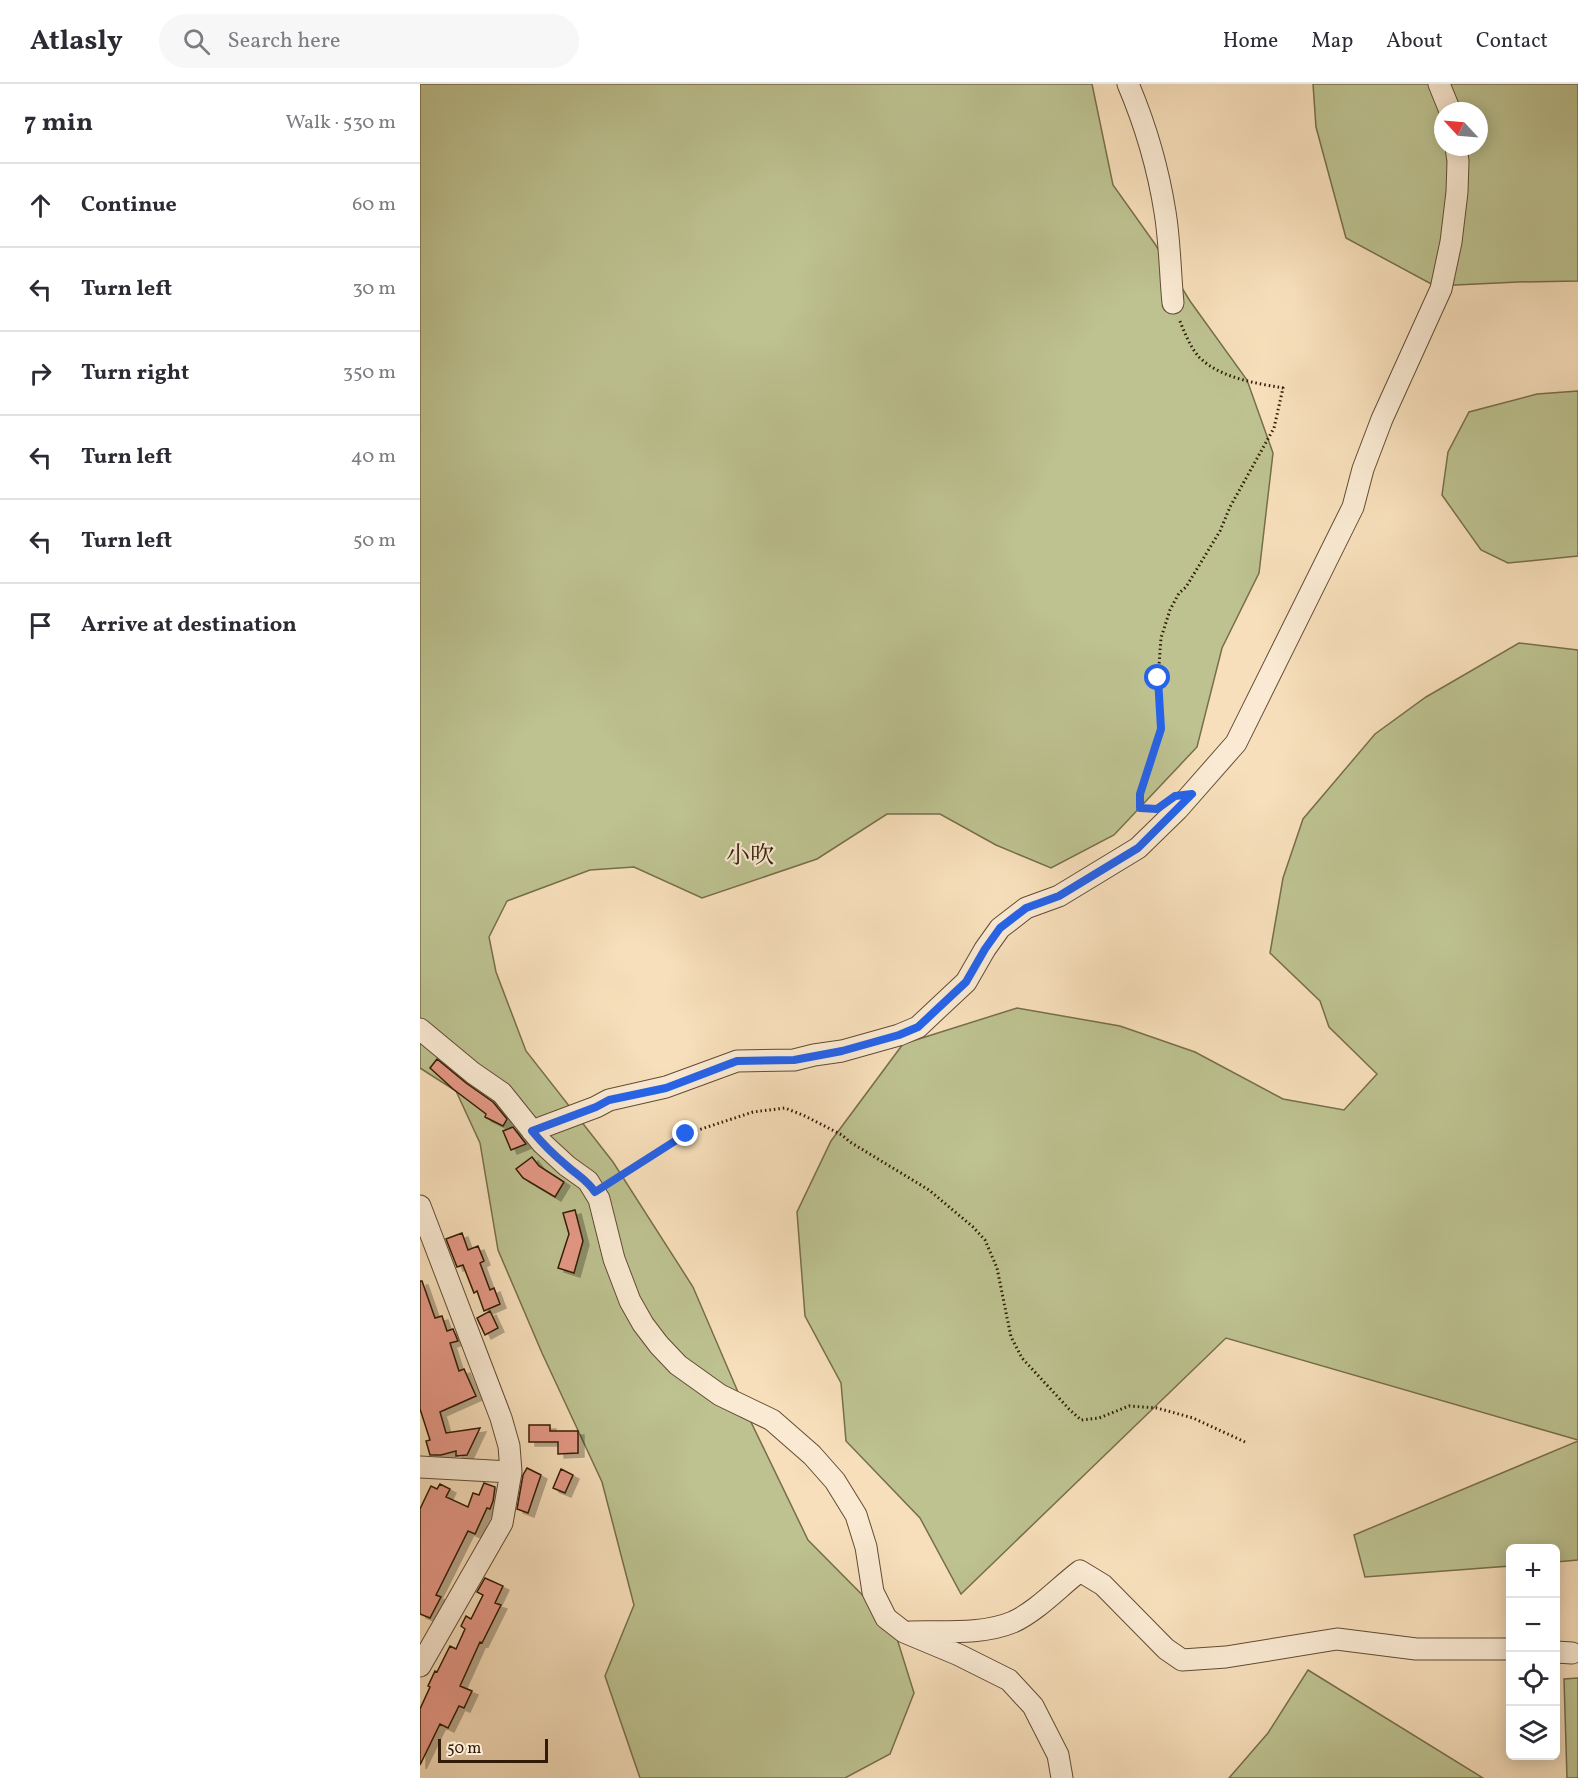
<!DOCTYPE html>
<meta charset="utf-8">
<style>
:root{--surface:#fff;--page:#f7f7f7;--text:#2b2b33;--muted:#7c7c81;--line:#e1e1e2}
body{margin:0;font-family:Vollkorn,"Noto Serif JP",serif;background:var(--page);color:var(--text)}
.controls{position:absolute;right:18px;bottom:18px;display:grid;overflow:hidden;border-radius:9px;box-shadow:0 3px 15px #0003}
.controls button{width:54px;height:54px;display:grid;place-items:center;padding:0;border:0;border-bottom:2px solid var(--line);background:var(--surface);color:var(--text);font:30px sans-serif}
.compass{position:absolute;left:1014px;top:18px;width:54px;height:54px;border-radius:50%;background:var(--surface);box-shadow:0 3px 15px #0003;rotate:296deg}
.scale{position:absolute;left:18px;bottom:15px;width:110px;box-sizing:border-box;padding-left:6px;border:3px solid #311b06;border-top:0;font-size:16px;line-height:21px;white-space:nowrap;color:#311b06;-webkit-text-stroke:4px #faead3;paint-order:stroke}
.stop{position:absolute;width:18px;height:18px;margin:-14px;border:4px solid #2563eb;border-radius:50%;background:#fff}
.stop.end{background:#2563eb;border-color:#fff;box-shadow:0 2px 6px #0008}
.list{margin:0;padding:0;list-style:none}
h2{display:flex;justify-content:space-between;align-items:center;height:78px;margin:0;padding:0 24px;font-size:26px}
h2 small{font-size:20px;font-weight:400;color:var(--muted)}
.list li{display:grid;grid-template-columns:39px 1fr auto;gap:18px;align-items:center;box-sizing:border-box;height:84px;padding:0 24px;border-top:2px solid var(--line)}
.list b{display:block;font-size:22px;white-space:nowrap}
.list em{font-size:20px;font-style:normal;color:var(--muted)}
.icon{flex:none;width:33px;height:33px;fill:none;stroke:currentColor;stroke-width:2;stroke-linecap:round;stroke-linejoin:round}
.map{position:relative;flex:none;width:1158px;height:1694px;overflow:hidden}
header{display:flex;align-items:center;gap:36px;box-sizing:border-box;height:84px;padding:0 30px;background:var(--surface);border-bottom:2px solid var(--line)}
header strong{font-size:28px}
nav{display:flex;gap:33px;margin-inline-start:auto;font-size:21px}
.search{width:420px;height:54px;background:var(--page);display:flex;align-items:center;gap:15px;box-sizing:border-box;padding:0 21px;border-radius:33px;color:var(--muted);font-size:22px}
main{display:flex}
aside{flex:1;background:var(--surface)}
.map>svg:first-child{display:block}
.green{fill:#bdc290;stroke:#776e4b;stroke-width:1.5;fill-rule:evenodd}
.building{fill:#e69987;stroke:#311b06;stroke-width:1.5;filter:url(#shadow)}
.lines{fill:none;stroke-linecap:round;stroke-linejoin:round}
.minor-casing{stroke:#624c33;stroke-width:23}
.path{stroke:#311b06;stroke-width:3;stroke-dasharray:1.5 3;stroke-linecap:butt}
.minor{stroke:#faead3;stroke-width:21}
.route{stroke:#2563eb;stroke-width:8}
.labels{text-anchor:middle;stroke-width:4.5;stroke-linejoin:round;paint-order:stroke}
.neighbourhood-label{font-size:24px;fill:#311b06;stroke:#faead3}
</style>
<header>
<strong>Atlasly</strong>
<div class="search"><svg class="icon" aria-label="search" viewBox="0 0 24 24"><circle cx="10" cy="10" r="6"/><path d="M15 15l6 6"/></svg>Search here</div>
<nav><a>Home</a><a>Map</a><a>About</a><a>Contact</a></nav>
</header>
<main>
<aside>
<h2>7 min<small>Walk · 530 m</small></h2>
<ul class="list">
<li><svg class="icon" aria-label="ahead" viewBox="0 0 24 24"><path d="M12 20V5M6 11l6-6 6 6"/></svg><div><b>Continue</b></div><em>60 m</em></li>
<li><svg class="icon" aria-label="left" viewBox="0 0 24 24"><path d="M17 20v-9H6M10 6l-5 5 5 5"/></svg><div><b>Turn left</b></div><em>30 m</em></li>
<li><svg class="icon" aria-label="right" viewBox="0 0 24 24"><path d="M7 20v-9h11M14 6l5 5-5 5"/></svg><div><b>Turn right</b></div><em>350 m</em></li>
<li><svg class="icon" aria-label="left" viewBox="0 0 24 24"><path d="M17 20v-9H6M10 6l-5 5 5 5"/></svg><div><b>Turn left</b></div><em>40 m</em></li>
<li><svg class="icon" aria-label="left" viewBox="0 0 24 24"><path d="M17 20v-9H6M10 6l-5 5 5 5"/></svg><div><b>Turn left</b></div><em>50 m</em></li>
<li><svg class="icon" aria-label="arrive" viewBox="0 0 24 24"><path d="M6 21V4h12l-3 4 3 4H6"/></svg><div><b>Arrive at destination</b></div></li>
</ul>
</aside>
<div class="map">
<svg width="1158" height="1694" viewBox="0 0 1158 1694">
<defs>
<filter id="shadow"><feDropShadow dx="6" dy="4" stdDeviation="0" flood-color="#0004"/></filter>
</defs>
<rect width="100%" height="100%" fill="#f7dfbb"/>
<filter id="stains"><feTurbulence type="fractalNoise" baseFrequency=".00333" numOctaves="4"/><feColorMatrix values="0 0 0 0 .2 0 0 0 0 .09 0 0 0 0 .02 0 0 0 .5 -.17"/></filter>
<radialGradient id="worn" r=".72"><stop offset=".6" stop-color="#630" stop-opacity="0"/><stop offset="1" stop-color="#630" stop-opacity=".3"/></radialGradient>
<path class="green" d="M0,0H672L693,101L735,160L770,217L827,296L853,369L839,489L802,564L777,663L694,751L631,784L576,761L520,730H467L397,775L282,814L214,783L170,786L87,817L69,853L76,888L106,967L193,1078L273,1203L330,1336L388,1456L473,1542L494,1609L470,1670L425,1694H220L185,1592L214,1521L182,1398L122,1269L78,1166L60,1059L36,1007L0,984Z
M893,0H1158V197L1098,198L1015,202L926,154L896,43ZM1023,27H1059V63H1023Z
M1158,307V472L1088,479L1061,466L1022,411L1028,368L1049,328L1117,310Z
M1099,559L1158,566V1356L806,1254L541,1510L500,1434L426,1357L421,1299L385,1232L377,1128L411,1057L483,960L597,924L700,942L775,968L863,1015L924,1026L957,990L909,943L900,917L850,869L863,794L883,735L955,650L1006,613Z
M1158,1357V1476L1136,1478V1464H1090V1482L945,1493L934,1451Z
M888,1586L1063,1694H809L848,1649Z
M1158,1594V1694H1147L1144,1595Z"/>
<path class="building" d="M17,975L46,999L73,1018L87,1035L83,1042L65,1033L66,1030L33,1005L10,984Z
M93,1043L106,1060L91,1066L83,1047Z
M112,1073L119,1082L144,1098L135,1113L103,1094L96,1085Z
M155,1126L163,1157L154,1189L138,1184L149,1150L143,1129Z
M42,1149L48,1166L58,1162L64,1177L60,1179L70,1206L74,1204L80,1220L64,1227L57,1207L54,1209L43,1181L37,1183L26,1155Z
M0,1197H2L15,1234L22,1232L27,1247L33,1245L38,1257L30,1259L39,1287L44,1285L56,1312L20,1328L26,1349L60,1344L47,1371L36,1372V1367L21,1371H10L6,1357L10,1356L0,1325Z
M70,1227L78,1244L65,1251L57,1234Z
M109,1341H130V1347H158V1369L138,1370V1358H109Z
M107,1384L121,1391L108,1429L97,1425L103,1391Z
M141,1385L153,1391L145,1409L133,1404Z
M64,1399L75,1403L73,1417L70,1425L67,1424L55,1450L48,1447L16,1511L21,1513L10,1534L0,1530V1425L11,1402L17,1405L20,1400L30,1405L26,1413L48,1423L53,1409L59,1411Z
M65,1494L83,1502L75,1519L81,1521L62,1559L60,1558L40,1602L52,1607L44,1624L39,1622L28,1644L20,1640L0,1681V1625L10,1603L8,1602L15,1587L17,1588L30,1562L36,1565L45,1545L41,1542L46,1532L51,1535L63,1511L57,1508Z"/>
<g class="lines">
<g class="minor-casing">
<path id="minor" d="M708,0C725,40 738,84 745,128C750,158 750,189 753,219
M1019,0L1030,27
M0,945L53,989L82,1009L122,1059L147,1082L168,1097L179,1115L194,1175L210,1217L223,1240L239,1261L258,1281L300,1311L352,1336L392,1371L415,1397L436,1431L446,1463L453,1508L466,1534L484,1548L539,1571L589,1596L613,1622L638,1671L642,1694
M112,1047L176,1023L189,1016L246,1003L317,977L374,976L394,971L422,967L479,951L498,943L546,898L565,865L580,844L606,824L639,812L718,764L758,725L816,659L933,423L943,385L962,335L1021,205L1031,158L1037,108L1038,77L1036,63
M0,1122L81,1334L89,1362L91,1388L82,1439L0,1582
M0,1383L91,1388
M490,1548C523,1547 562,1551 593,1538C617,1527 639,1503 660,1487L683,1501L746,1565L762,1576L806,1573L917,1555L996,1565H1090
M1136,1568L1152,1569"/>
</g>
<path class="path" d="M734,725L720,724V710L741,645L738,594L741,554L750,526L759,509L766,503L800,447L810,423L854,344L863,304C835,299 800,294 779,273C770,263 764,247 759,235
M187,1099L266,1050L333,1028L365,1024L385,1032L422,1051L430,1058L509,1106L553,1143L565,1156L577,1184L591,1253L602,1274L649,1325L661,1336L679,1334L709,1322L737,1324L773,1334L825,1358"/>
<use href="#minor" class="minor"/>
</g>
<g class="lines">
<path class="route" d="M266,1050L175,1108C167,1096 157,1091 146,1081C134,1071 122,1059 112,1047L176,1023L189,1016L246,1004L317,977L374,976L422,967L479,951L498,943L546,898L565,865L580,844L606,824L639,812L718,764L772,710L755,712L737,725L720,724V710L741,645L738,594"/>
</g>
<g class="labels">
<g class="neighbourhood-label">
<text x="330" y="779">小吹</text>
</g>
</g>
<rect width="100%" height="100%" filter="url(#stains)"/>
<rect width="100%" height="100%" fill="url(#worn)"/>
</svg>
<div class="controls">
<button>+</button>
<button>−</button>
<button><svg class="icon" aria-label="locate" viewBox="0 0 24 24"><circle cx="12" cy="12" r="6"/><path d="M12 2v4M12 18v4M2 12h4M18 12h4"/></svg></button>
<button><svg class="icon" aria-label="layers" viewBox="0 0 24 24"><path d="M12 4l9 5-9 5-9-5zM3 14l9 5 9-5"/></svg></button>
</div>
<svg class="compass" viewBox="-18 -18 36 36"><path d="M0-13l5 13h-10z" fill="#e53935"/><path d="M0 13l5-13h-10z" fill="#7c7c81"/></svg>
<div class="scale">50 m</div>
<div class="stop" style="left:738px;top:594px"></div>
<div class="stop end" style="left:266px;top:1050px"></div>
</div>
</main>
